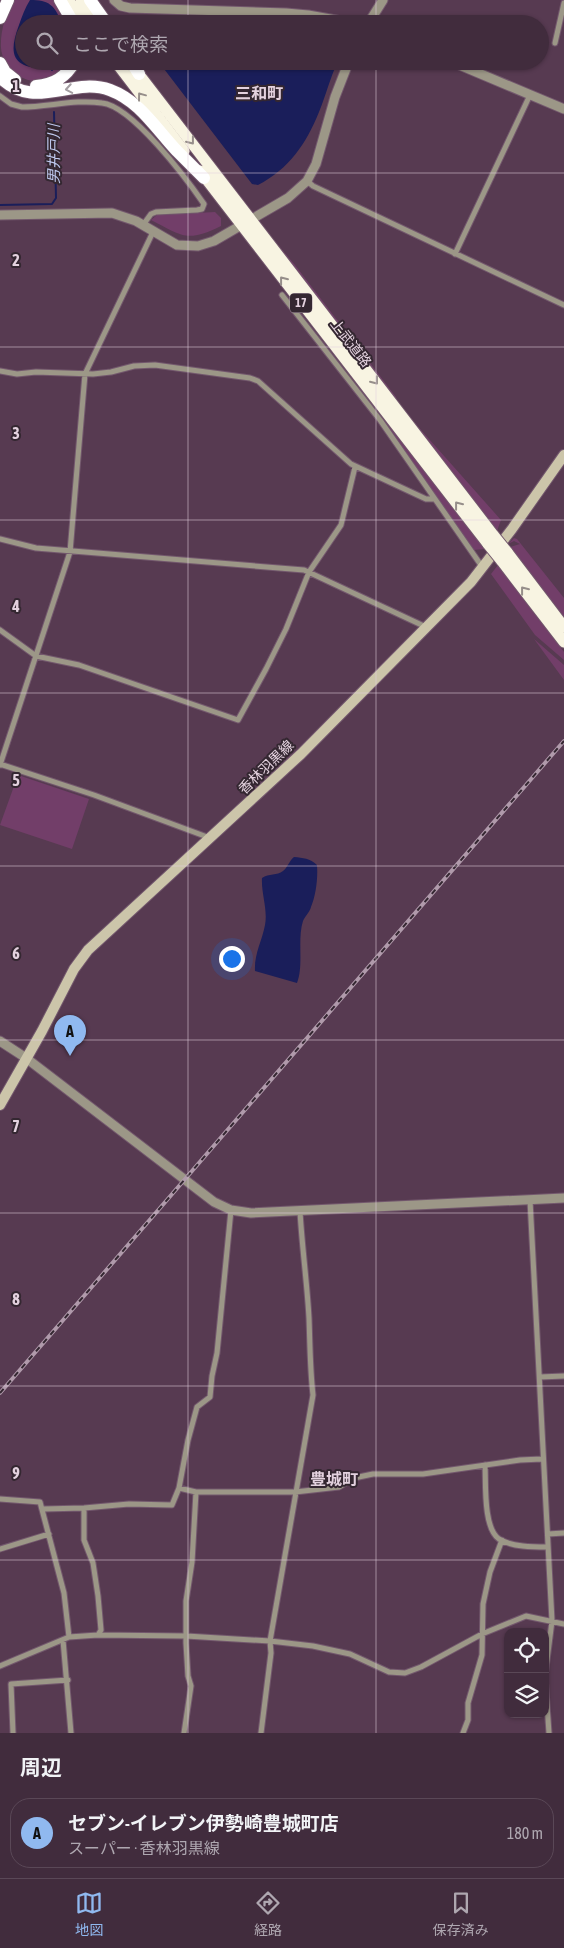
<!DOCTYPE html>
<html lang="ja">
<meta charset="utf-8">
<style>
:root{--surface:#412c3d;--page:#4c3848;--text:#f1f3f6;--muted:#aea7b0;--line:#5a4857;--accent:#90b9f0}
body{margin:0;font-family:"Asap Condensed","Noto Sans JP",sans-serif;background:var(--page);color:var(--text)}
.controls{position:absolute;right:15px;bottom:15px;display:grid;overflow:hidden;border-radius:10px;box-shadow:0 1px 4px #0004}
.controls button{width:45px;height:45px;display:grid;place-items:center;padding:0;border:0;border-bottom:1px solid var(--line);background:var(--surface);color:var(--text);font:25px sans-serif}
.you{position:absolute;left:231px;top:958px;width:18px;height:18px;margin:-12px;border:4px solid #fff;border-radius:50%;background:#1a73e8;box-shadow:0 0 0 8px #1a73e833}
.badge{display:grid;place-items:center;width:32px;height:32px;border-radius:50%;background:var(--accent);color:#111;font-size:16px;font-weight:700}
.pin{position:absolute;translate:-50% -41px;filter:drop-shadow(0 1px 2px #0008)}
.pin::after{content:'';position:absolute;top:26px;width:18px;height:15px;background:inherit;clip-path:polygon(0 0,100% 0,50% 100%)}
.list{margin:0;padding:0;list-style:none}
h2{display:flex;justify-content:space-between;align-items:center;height:65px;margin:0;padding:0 20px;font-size:21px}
h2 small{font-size:16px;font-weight:400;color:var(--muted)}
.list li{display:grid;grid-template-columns:32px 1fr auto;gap:15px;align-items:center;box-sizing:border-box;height:70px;margin:0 10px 10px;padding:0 10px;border:1px solid var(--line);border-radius:20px}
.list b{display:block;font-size:19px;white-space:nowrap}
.list p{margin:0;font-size:16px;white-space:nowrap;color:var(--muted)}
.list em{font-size:16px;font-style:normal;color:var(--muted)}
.icon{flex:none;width:28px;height:28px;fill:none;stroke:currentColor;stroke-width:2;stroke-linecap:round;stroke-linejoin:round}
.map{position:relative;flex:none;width:564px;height:1733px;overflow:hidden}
.search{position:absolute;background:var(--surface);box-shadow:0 1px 4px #0004;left:15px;right:15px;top:15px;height:55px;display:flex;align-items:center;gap:12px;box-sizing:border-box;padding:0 18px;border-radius:28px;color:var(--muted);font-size:19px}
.sheet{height:145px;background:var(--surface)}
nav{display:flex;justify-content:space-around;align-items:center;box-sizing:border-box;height:70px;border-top:1px solid var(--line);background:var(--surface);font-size:14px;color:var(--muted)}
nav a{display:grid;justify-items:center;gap:2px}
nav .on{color:var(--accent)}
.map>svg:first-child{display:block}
.green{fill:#723e69}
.water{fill:#1a1e5a}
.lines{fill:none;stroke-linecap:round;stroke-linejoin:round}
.stream{stroke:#1a1e5a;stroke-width:2}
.minor-casing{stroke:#73586d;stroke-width:7}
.tertiary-casing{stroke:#73586d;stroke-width:11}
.secondary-casing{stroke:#73586d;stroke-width:12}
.trunk-casing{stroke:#73586d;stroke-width:13}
.motorway-casing{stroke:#73586d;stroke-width:14}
.minor{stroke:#9c9787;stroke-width:5}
.tertiary{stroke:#9c9787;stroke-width:9}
.secondary{stroke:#ccc5aa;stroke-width:10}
.trunk{stroke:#f8f4e2;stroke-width:11}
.motorway{stroke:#fff;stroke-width:12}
.rail-casing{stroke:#b09aab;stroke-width:4}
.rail{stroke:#342731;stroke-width:2;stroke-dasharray:5.5;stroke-linecap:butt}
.trunk-bridge-casing{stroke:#73586d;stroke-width:13;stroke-linecap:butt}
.trunk-bridge{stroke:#f8f4e2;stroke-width:11}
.oneway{stroke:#a49ea2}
.oneway2{stroke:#968e8a}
.grid{fill:none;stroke:#e4d2df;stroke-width:1;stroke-opacity:0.55}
.labels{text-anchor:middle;stroke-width:4;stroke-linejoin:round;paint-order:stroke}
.shield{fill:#342731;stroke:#af9fab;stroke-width:1}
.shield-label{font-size:12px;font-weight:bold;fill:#e4d2df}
.street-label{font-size:14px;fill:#e4d2df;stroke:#342731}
.water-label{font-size:15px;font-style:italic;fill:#bfc9ef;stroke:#342731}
.quarter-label{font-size:16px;font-weight:bold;fill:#e4d2df;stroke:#342731}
.grid-label{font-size:16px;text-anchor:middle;font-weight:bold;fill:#e4d2df;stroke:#342731;stroke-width:4;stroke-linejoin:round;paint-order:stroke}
</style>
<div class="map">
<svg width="564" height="1733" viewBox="0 0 564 1733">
<rect width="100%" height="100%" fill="#573a51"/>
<path class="green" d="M12,0H53L68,24H24V61H69C64,68 57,75 49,79C27,87 3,71 1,48C0,31 6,15 12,0Z
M215,212L221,218V226C186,243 183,236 151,220L157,215Z
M266,231L295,265L396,397L397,402Z
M359,386L485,549L473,550L358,387Z
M405,412L501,520L497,531Z
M514,538L517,539L564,598V617L510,547L520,544L514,541L508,544Z
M498,565L564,652V660L535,635L491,574Z
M534,639L564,665V680Z
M18,775L89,799L72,849L0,825Z"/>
<path class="water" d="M30,0C49,0 55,5 62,24H24V61H49L48,69C14,68 7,57 19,25C22,16 25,8 30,0Z
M128,17L223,19L302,24H128L126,21Z
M158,61H338C330,78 326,95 319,112C306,144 289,169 258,185L252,184Z
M294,857C303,858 310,858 317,865C318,878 316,895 311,907C310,912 305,916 303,921C297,940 304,965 297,983L255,971C254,954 262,941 265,925C268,910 261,893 262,878C269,873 277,876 283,871C288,867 289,861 294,857Z"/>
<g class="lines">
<path class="stream" d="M52,70V61
M0,205L52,204L56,198L54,112"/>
<g class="minor-casing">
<path id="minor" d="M555,43L564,3
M0,96L11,104L22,107C48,107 76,99 102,103C132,106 186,178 204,204L202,209L197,210L156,212L151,214L143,225
M307,181L313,186L564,305
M455,254L530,95
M282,295L380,420L483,568
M0,371L17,374L36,372L93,374L111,372L134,366L155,365L250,378L258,381L351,464L426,499H433
M0,539L36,548L304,570L426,627
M0,630L36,656L79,665L238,720L266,669L286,629L309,572L341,525L355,467
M0,764L94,795L210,838
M0,765L70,552L85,374L153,232
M530,1200L552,1621L545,1676L549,1733
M540,1377L564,1376
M485,1465C486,1483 483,1528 499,1539C512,1547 533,1547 548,1547
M179,1488L196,1492H295L339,1487L354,1478L373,1474H423L520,1460L542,1459
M0,1499L40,1502L64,1593L69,1637
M84,1508V1540L93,1563L98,1596L101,1630L98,1635
M43,1509L84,1508L129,1504L172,1505L179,1488L188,1440L197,1407L210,1397L212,1376L217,1353L231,1210
M548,1534L564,1533
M0,1549L49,1534
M63,1640L71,1733
M0,1666L69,1637L98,1635L186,1636L270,1641L313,1646L350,1654L389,1672L405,1673L421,1667L482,1634L526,1616L564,1624
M13,1733L11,1684L68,1680
M184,1733L191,1686L188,1676L186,1643V1601L192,1562L196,1492
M261,1733L271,1653L270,1641L313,1395C310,1369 310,1344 309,1318C307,1282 302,1247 300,1211
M463,1733L468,1720V1703L482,1655L483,1604L490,1572L502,1540"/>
</g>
<g class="tertiary-casing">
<path id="tertiary" d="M114,0L121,6L130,8L286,13L308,15L358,24
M368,24L383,0
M450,61L564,109
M0,215L112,213L136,221L177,245L198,246L214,241L288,198L307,181L316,164L335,97L349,61
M0,1041L26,1058L214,1202L231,1210L251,1213L564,1198"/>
</g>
<g class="secondary-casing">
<path id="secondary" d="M0,1105L42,1031L74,969L88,950L301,754L471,582L512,529L564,455"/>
</g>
<g class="trunk-casing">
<path id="trunk" d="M68,0L86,24
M81,0L99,24
M115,61L184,151
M134,68L494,536
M200,171L488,544
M507,552L564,627
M501,560L564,642"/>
</g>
<g class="motorway-casing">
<path id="motorway" d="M60,0L74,24
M90,0L107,24
M0,18L8,0
M131,61L139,74
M0,63L5,72L15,80
M0,77C34,112 72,76 110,90C140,101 156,129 177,151C186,160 195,169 204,178
M36,86C54,85 66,77 75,61"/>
</g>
<use href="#minor" class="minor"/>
<use href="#tertiary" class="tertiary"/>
<use href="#secondary" class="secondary"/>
<use href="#trunk" class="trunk"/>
<use href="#motorway" class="motorway"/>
<g class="rail-casing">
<path id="rail" d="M0,1393L564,741"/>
</g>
<use href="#rail" class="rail"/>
<g class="trunk-bridge-casing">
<path id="trunk-bridge" d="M494,536L507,552
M488,544L501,560"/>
</g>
<use href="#trunk-bridge" class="trunk-bridge"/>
</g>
<defs><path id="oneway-chevron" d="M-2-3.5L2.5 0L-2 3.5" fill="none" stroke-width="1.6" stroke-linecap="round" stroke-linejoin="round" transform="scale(1.25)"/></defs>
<use class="oneway" href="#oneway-chevron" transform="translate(69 89) rotate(170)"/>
<g class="oneway2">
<use href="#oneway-chevron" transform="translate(141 96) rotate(-127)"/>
<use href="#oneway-chevron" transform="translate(191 141) rotate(52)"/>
<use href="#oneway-chevron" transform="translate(283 280) rotate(-128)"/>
<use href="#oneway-chevron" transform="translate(375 381) rotate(52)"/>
<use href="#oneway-chevron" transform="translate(458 505) rotate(-128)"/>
<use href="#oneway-chevron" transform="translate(524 590) rotate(-128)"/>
</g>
<path class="grid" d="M188,0V24M376,0V24M188,61V1733M376,61V1733M0,173H564M0,347H564M0,520H564M0,693H564M0,866H564M0,1040H564M0,1213H564M0,1386H564M0,1560H564"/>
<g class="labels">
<rect class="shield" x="290" y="293.5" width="22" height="19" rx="4"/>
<g class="shield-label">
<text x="301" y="307">17</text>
</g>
<g class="street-label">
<text transform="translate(351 343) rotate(52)" y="5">上武道路</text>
<text transform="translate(266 767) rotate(-44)" y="5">香林羽黒線</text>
</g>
<g class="water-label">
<text transform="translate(54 154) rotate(-90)" y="5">男井戸川</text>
</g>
<g class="quarter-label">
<text x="259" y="99">三和町</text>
<text x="334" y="1485">豊城町</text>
</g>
</g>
<g class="grid-label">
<text x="16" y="92">1</text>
<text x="16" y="266">2</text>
<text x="16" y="439">3</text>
<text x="16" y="612">4</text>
<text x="16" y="786">5</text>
<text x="16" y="959">6</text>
<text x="16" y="1132">7</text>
<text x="16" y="1305">8</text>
<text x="16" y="1479">9</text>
</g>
</svg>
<div class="controls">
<button><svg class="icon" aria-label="locate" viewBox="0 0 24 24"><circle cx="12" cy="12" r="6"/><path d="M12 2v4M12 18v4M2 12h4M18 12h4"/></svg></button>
<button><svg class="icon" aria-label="layers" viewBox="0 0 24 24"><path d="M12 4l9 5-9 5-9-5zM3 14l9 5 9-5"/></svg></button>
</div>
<div class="you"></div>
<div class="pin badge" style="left:70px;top:1056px">A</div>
<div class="search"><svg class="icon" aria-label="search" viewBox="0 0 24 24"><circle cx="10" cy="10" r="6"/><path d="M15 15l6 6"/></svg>ここで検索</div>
</div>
<section class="sheet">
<h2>周辺<small></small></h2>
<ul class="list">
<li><span class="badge">A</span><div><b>セブン-イレブン伊勢崎豊城町店</b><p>スーパー · 香林羽黒線</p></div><em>180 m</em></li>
</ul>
</section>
<nav>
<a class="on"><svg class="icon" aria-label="map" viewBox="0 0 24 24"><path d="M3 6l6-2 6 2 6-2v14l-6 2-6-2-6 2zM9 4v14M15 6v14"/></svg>地図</a>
<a><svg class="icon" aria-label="directions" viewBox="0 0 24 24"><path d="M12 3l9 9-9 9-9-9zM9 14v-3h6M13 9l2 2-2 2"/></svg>経路</a>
<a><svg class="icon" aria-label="saved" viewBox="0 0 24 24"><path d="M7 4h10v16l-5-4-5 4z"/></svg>保存済み</a>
</nav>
